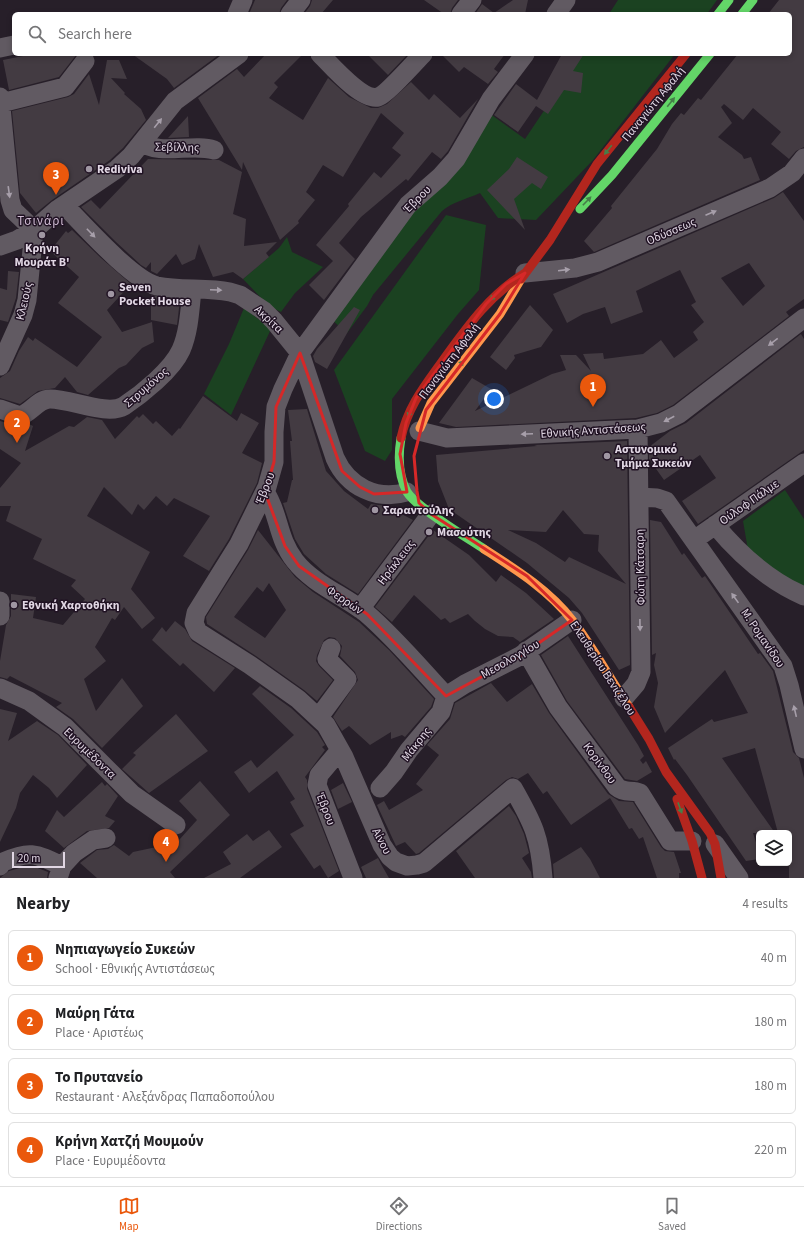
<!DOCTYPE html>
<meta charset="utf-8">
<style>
:root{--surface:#fff;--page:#f6f6f6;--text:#202124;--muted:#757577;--line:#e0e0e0;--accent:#ea580c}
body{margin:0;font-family:"Source Sans 3",sans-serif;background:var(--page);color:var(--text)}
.controls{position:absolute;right:12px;bottom:12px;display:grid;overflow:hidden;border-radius:6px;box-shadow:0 2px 6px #0003}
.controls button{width:36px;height:36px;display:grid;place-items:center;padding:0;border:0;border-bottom:1px solid var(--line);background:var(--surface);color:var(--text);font:20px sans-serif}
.scale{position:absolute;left:12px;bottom:10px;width:53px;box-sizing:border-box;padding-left:4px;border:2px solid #e1d7e4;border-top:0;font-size:11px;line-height:14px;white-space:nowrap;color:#e1d7e4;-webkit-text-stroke:3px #201223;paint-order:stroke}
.you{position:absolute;left:494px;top:399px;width:14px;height:14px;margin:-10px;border:3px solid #fff;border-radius:50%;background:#1a73e8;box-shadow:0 0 0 6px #1a73e833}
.badge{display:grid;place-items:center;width:26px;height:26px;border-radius:50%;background:var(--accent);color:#fff;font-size:13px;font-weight:700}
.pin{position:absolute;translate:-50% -33px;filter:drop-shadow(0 1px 2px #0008)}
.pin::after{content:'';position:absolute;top:21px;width:14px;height:12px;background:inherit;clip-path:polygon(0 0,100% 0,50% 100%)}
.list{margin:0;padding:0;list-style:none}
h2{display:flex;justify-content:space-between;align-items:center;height:52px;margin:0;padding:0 16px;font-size:17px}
h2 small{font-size:13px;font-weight:400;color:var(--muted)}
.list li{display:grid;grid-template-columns:26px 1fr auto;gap:12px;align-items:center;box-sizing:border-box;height:56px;margin:0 8px 8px;padding:0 8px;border:1px solid var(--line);border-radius:6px}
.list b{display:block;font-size:15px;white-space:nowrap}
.list p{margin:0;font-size:13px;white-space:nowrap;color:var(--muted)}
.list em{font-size:13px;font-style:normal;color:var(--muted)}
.icon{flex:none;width:22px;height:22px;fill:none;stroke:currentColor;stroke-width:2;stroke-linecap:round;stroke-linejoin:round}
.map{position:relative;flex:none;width:804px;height:878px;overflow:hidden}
.search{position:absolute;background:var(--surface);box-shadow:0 2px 6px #0003;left:12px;right:12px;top:12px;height:44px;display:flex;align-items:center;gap:10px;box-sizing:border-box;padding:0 14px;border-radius:6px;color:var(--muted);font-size:15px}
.sheet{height:308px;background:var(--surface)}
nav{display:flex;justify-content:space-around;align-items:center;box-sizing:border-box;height:56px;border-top:1px solid var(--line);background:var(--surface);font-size:11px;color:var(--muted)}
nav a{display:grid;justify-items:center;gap:2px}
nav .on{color:var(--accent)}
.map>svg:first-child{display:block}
.green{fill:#1b4221}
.building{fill:#433b42;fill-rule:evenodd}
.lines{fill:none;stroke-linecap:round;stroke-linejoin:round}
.street{stroke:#615a62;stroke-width:19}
.fast{stroke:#63d668;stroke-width:9}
.slow{stroke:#ff974d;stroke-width:9}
.jam{stroke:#b3261e;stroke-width:9}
.oneway{fill:#457e49}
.oneway2{fill:#a79faa}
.marked{fill:none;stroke:#d62828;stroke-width:3;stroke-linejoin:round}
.poi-dot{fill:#a097a3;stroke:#201223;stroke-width:1.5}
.labels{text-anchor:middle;stroke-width:3;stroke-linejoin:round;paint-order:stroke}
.street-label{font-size:12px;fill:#e1d7e4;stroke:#201223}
.poi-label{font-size:12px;font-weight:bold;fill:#e1d7e4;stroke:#201223;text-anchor:start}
.neighbourhood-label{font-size:13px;letter-spacing:1px;fill:#cebbd2;stroke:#201223}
</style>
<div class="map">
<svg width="804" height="878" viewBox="0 0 804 878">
<rect width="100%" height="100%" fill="#271f29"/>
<path class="green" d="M618,0H717L707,14H609Z
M582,54H675L593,160L536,220L498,218L480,193C467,199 452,202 442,211L373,295L367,306L347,333L332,320L489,113L525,139Z
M446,215L486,225L479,290L458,314L392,399V450L385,461L365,451L334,370Z
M287,237L292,252L323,267L295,293L281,312L269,306L243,279L279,248Z
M244,308L271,329L231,415L204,394L229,344Z
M785,490L804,519V586L780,575L748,550L743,521Z"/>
<path class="building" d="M255,0H287L281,8L279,14H249Z
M312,0H333L321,14H304L310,6Z
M424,0H458L452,8L450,14H444Z
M513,0H528L525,14H475L482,4L494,13Z
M779,0H804V147L796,151L789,159L771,144L781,132L753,108L743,120L724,104L721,107L732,123L718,137L742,155L744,159L751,157L760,180L594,252L584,241L612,208L611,206L657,149L672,124L681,113L684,115L698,98L701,100L738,54H790V14H768Z
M33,54H77L59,77L9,90L3,60Z
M132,54H220L174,88L167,79Z
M266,54H303L274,83L278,87L269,98L303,120L328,78L349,97L371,108H378L387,104L411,82L429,100L434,94L460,118L478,99L448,151L441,159L432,152L408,181L406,179L361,217L339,243L355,259L324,300L309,285L333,261L316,245L349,206L348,204L374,172L381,178L401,155L392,148L404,133L381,113L343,177L323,165L306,192L315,200L298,221L299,223L280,240L243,162L242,170L198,98L237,69L244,77Z
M367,54H408L388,75Z
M441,54H505L494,69L498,72L488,84L464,67L459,72Z
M562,54H584L573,71L583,73L581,93L564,90L548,114L536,106L518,132L494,115L516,84L537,100Z
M107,60H119L127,79L111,78L125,93L124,94L141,109L146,120L123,148L110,160L52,200L36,213L20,193L12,111L68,97L74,94L89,74L99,105Z
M188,116L189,137L168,138Z
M517,157L548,177L541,189L532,183L514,199L525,230L487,190L509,169Z
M148,159L219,160L242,172L233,214L246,219L244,246L277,242L266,253L269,257L243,279L233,272L213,277L199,244L195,259L182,265L176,254L157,274L151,271V262L146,268L141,265L116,242L81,207L91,200L100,209Z
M783,192L804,221V299L786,312L789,316L673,405L657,413L636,418L456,427L439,423L472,378L491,389L475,411L552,374L566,370L560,355H576L591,371L583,354L603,353L604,359L643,354L661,340L674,358L698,340L693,332L704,322L691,305L696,302L680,270L636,291L643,312L611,324L605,307L583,314L567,323L553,294L774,198ZM749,263L765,286L743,306L721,278Z
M72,230L101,258L131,284L107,310L122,332L152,322L154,342L142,348L126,365L119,368L88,395L77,392L65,377L55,388L38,391L20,404L0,398V378L10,371L19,351L28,337L33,341L35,338L77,367L102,337L58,303L79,277L50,251L66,231L68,233Z
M8,271L19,272L16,298L8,322L0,320V288L7,290Z
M151,295L180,300L177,325L151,320Z
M530,305L553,330L541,347L514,355L515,358L506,370L490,357Z
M354,307L360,310L327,369L315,362L313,356L317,349Z
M801,334L804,339V450L698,524L682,501L716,478L700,455L664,480L649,459V447L670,431L686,423Z
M203,396L237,421L241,413L259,423L242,453L262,463L257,483L229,539L209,571L183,556L210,516L174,498L167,506L156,496L144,510L138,504L132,515L104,487L87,516L150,552L131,589L155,618L142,629L124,607L115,620L112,618L95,647L106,661L84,679L96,711L122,678L143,706L102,748L73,719L56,707L62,703L10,676L7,679L0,677V661L6,625L11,616V594L36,597L33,618L63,625L85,599L71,586L76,580L33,559L42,539L6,521L11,506H0V488L21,463L0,449V421L17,426L29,424L33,426L25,451L69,426L74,427L87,417L102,420L115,439L137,416L139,418L143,414L153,424L156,421L172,436L179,428L180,429Z
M307,409L326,471L344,491L368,509L371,504L386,506L413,520L358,594L326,574L304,554L295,539L283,503L287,502L292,480H293L290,441H292L288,410Z
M627,441L630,665L619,670L582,613L569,598L527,563L449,509L438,481L436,455L537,446L534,445ZM563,510L584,534L599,535L598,551L626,584L569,557L565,562L536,543L508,530L546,532Z
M650,520L661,522L682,555L684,553L702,578L705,576L758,654L760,653L773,671L793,752L799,758L804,778V878H789V833H778L755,748L722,758L775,833H753L759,852V859L746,861L687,775L675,759L674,760L668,748L712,719L714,722L748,713L725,670L665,733L654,707L658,683L654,665L656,653L652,655Z
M258,530L295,577L313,592L359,622L389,650L434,699L431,707L405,737L402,735L391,739V732L370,745L349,726L342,731L333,717L358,680L355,672L340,656L342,646L335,638L329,637L324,640L317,655L316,661L319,666L333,680L317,701L304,690L256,656L207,624L206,617L248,550ZM269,583L286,610L265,638L234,617L257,587L263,592Z
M433,530L469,555L496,582L501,575L526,593L554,619L520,642L513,637L498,636L485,629L475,621L468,614L450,623L445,618L441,620L414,595L392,622L375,607Z
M175,621L185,629L192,641L235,668L214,692L183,663L180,666L152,640L162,627L166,632Z
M568,636L638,745L644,756L640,760L643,764L646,761L652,772L637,781L625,779L567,701L541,655Z
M491,683L507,702L532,684L549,713L608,794L619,801L633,802L661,847L665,851L674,852L681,873H679V878H657L643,837L639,839L632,828L629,829L610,798L571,825L547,791L543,794L528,773L518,779L512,777L506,780L419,853L416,854L405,842L396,846L377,805L384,801L389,810L423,790L416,784L439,755L427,745L450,719L455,703Z
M260,686L291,708L317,732L325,745L322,747L325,750L305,777L307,780V789L339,871L328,878L320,865L314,869L290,834L304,826L290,802L295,799L277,771L249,793L234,772L251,760L257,768L294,735L252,694Z
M0,709L17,713L8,741L37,721L58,735L87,765L57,798L49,788L33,775L20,793L16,808L0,842Z
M176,714L208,751L149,793L122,769L136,755L133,753Z
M200,781L230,815L170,872L175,878H97L80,863L97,850L108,849L114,845L129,856L133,852L166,845V841L179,840L197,820L179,801Z
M102,782L105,786L107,784L118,796L105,816L115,821L109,828L87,831L64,848L45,831L57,810L64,817Z
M343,783L352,802L338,809L331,790Z
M509,806L516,816L524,834L529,853L522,858L531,872L532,878H475L456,851Z
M269,830L282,847L240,878H204L231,864L223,852L247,834L253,841Z
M581,847L590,859L600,878H554L553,864Z
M378,858L381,864L389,878H366L361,867Z
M27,866L35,867L48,872L47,878H0L9,871Z"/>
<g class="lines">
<path class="street" d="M237,14L243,0
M290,14L301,0
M461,14L472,0
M556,14L566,0
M0,48L14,45
M320,54C331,65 362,101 378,97C386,95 416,61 423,54
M525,54L491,99L456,159L440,177L408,205L300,353L283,389L276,407L274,432V462L267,487L239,544L196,613L194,623L198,632L250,665L298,699L326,725L344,757L382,845L390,857L396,862L407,866L417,865L424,863L513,788C533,823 540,837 543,878
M0,97L10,200L13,210L34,230
M1,103L65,87L85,61
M142,142C158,156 193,143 214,150
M64,205C83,224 132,280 157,286C181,291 206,287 230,292L240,295L264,311L274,321L300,353L335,458C348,487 377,501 407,492
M0,246L17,240L34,230L58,209L117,169L131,156L175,101L239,54
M525,273L575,268L598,262L770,188L792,173L804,158
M0,366L23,315L27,300L34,230
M0,409L20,416C31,413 38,399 50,399C71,399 107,416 124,406C142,394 172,370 181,350C189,332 190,309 192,289
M419,431L447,438L638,429L661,423L679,414L804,318
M265,492C279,512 277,538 295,561C313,584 343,595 366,613C395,638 420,668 446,696
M639,497L657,498L666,501L783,666L789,685L804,749
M715,525C740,555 769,581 804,596
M694,540L804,463
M0,601V616
M360,609L431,514
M526,651L558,707L617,787C625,794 632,789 640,793L670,841H692
M0,688L29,701L65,727L132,794L176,825
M446,696L465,684L520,656L572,620
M624,698L636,684L641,672L638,429
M319,717L347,679L327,659L331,648
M340,750L319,775L317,785L353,878
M380,788L394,772L409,750L441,712L446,696
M715,844L739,878
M0,866L1,863C29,850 35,853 62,866
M58,878L62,866L74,853L93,840L106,838"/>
<path class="fast" d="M718,14L729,0
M742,14L753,0
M580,209L612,175L710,54
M401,438C398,456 398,475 407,492C417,508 466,537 484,549"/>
<path class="slow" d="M420,428L431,403L500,314L521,279
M484,549C515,569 549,590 572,620C593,647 610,679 629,707"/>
<path class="jam" d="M521,279L550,240L597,164L686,54
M401,438C408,405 427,383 446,356C469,324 491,294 525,273
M629,707L649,739L666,772L710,833L715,844L721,878
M677,799L692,841L702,878"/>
</g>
<defs><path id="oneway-solid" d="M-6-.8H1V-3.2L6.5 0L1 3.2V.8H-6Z"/></defs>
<g class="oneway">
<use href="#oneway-solid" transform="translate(671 102) rotate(-51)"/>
<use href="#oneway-solid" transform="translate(608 150) rotate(129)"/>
<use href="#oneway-solid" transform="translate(587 201) rotate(-46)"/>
<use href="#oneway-solid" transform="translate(494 296) rotate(133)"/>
<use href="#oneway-solid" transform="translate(460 365) rotate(-52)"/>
<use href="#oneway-solid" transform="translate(410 412) rotate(110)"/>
<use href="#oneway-solid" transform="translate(680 808) rotate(70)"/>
</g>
<g class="oneway2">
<use href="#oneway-solid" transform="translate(158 123) rotate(-51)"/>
<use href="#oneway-solid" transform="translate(9 192) rotate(82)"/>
<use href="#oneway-solid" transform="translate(711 213) rotate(-23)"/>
<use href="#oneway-solid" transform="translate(91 233) rotate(46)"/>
<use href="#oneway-solid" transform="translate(564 270) rotate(-7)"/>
<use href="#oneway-solid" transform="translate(216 290) rotate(3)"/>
<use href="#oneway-solid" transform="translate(773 342) rotate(142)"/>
<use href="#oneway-solid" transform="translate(669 419) rotate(152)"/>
<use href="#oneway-solid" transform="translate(527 434) rotate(177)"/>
<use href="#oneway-solid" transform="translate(735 598) rotate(-125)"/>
<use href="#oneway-solid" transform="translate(640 625) rotate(89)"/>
<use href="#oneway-solid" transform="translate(795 711) rotate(-103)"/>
</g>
<path class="marked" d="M525,273L500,314L426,410L414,456L417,491L419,503L431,514L527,576L572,620L520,656L446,696L367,614L299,566L285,546L265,492L274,462L276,407L300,353L342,471L360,487L374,494L407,492L400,454L406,423L416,398L486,304L506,284Z"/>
<g class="poi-dot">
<circle cx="89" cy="169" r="4"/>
<circle cx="42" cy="235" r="4"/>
<circle cx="111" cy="294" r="4"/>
<circle cx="607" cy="456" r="4"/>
<circle cx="375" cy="510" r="4"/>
<circle cx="429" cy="532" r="4"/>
<circle cx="14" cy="605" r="4"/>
</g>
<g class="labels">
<g class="street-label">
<text transform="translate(653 104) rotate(-51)" y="4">Παναγιώτη Αφαλή</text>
<text transform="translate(177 147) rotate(1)" y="4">Σεβίλλης</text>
<text transform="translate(417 199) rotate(-45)" y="4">Έβρου</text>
<text transform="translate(671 231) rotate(-23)" y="4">Οδύσσεως</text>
<text transform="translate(24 301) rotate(-77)" y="4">Κλειούς</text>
<text transform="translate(269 319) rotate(43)" y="4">Ακρίτα</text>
<text transform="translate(449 361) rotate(-53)" y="4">Παναγιώτη Αφαλή</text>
<text transform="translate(146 387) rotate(-41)" y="4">Στρυμόνος</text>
<text transform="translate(593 430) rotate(-4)" y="4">Εθνικής Αντιστάσεως</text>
<text transform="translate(265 488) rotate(-68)" y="4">Έβρου</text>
<text transform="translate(749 502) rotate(-35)" y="4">Ούλοφ Πάλμε</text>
<text transform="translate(396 562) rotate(-53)" y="4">Ηράκλειας</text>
<text transform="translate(640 567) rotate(-91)" y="4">Φώτη Κάτσαρη</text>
<text transform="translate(345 600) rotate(34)" y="4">Φερρών</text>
<text transform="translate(763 638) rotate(56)" y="4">Μ. Ρομανίδου</text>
<text transform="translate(510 659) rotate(-30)" y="4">Μεσολογγίου</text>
<text transform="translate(603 668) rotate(57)" y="4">Ελευθερίου Βενιζέλου</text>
<text transform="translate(416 744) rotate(-52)" y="4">Μάκρης</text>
<text transform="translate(90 753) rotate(44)" y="4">Ευρυμέδοντα</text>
<text transform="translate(600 763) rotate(54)" y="4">Κορίνθου</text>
<text transform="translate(326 809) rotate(69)" y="4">Έβρου</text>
<text transform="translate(382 841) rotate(62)" y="4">Αίνου</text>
</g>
<g class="poi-label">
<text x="97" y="173">Rediviva</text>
<text x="42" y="252" text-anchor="middle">Κρήνη<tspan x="42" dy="14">Μουράτ Β'</tspan></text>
<text x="119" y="291">Seven<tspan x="119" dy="14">Pocket House</tspan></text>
<text x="615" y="453">Αστυνομικό<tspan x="615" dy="14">Τμήμα Συκεών</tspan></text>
<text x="383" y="514">Σαραντούλης</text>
<text x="437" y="536">Μασούτης</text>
<text x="22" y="609">Εθνική Χαρτοθήκη</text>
</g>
<g class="neighbourhood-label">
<text x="41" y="225">Τσινάρι</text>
</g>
</g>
</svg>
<div class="controls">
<button><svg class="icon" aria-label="layers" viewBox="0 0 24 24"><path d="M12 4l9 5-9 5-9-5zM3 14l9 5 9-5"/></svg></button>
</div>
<div class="scale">20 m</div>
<div class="you"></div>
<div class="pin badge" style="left:593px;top:407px">1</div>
<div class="pin badge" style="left:17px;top:443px">2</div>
<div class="pin badge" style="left:56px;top:195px">3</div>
<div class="pin badge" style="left:166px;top:862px">4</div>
<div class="search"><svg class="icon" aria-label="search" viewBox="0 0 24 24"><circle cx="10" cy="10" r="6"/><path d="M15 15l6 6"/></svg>Search here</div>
</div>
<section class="sheet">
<h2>Nearby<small>4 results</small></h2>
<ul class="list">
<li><span class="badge">1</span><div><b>Νηπιαγωγείο Συκεών</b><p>School · Εθνικής Αντιστάσεως</p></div><em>40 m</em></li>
<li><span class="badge">2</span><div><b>Μαύρη Γάτα</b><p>Place · Αριστέως</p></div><em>180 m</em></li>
<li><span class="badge">3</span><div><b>Το Πρυτανείο</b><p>Restaurant · Αλεξάνδρας Παπαδοπούλου</p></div><em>180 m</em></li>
<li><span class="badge">4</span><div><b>Κρήνη Χατζή Μουμούν</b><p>Place · Ευρυμέδοντα</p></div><em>220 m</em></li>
</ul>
</section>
<nav>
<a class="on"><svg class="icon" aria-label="map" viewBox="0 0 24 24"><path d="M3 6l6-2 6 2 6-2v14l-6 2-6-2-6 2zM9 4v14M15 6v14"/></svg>Map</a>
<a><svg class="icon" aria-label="directions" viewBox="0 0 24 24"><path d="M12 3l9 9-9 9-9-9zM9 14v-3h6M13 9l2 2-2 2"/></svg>Directions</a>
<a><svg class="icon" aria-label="saved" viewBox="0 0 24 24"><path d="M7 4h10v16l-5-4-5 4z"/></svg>Saved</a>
</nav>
